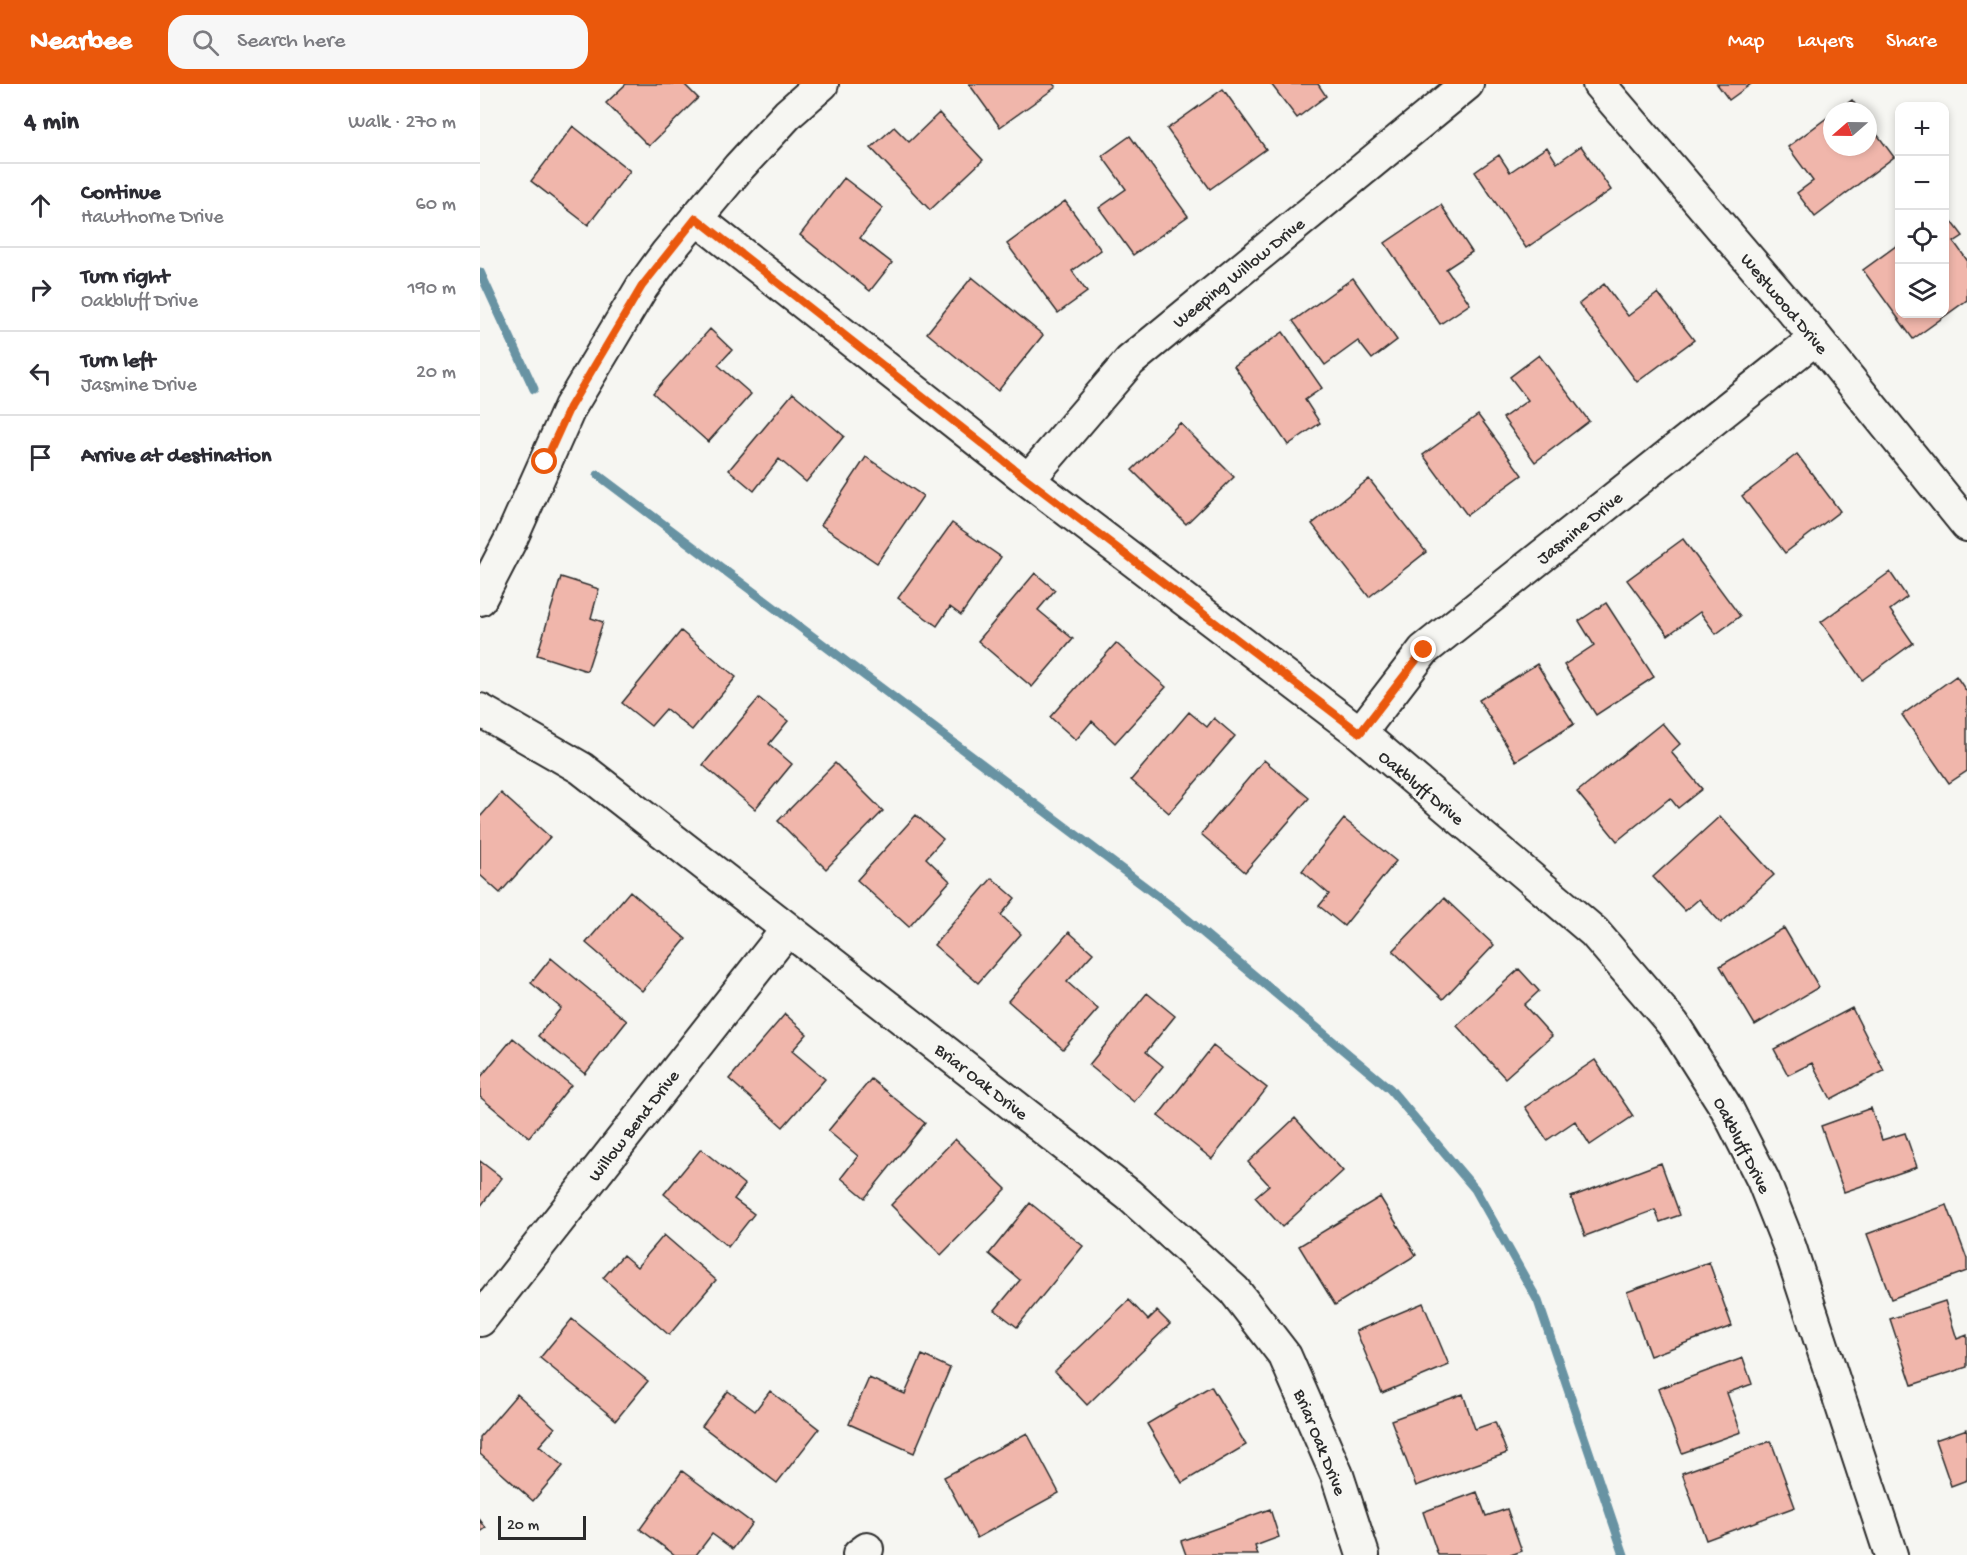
<!DOCTYPE html>
<meta charset="utf-8">
<style>
:root{--surface:#fff;--page:#f7f7f7;--text:#2b2b33;--muted:#7c7c81;--line:#e1e1e2;--accent:#ea580c}
body{margin:0;font-family:"Gochi Hand",sans-serif;background:var(--page);color:var(--text)}
.controls{position:absolute;right:18px;top:18px;display:grid;overflow:hidden;border-radius:12px;box-shadow:0 3px 9px #0003}
.controls button{width:54px;height:54px;display:grid;place-items:center;padding:0;border:0;border-bottom:2px solid var(--line);background:var(--surface);color:var(--text);font:30px sans-serif}
.compass{position:absolute;left:1343px;top:18px;width:54px;height:54px;border-radius:50%;background:var(--surface);box-shadow:0 3px 9px #0003;rotate:250deg}
.scale{position:absolute;left:18px;bottom:15px;width:88px;box-sizing:border-box;padding-left:6px;border:3px solid #2b2b2b;border-top:0;font-size:16px;line-height:21px;white-space:nowrap;color:#2b2b2b;-webkit-text-stroke:4px #f6f6f2;paint-order:stroke}
.stop{position:absolute;width:18px;height:18px;margin:-14px;border:4px solid #ea580c;border-radius:50%;background:#fff}
.stop.end{background:#ea580c;border-color:#fff;box-shadow:0 2px 6px #0008}
.list{margin:0;padding:0;list-style:none}
h2{display:flex;justify-content:space-between;align-items:center;height:78px;margin:0;padding:0 24px;font-size:26px}
h2 small{font-size:20px;font-weight:400;color:var(--muted)}
.list li{display:grid;grid-template-columns:39px 1fr auto;gap:18px;align-items:center;box-sizing:border-box;height:84px;padding:0 24px;border-top:2px solid var(--line)}
.list b{display:block;font-size:22px;white-space:nowrap}
.list p{margin:0;font-size:20px;white-space:nowrap;color:var(--muted)}
.list em{font-size:20px;font-style:normal;color:var(--muted)}
.icon{flex:none;width:33px;height:33px;fill:none;stroke:currentColor;stroke-width:2;stroke-linecap:round;stroke-linejoin:round}
.map{position:relative;flex:none;width:1487px;height:1471px;overflow:hidden}
header{display:flex;align-items:center;gap:36px;box-sizing:border-box;height:84px;padding:0 30px;background:var(--accent);color:#fff}
header strong{font-size:28px}
nav{display:flex;gap:33px;margin-inline-start:auto;font-size:21px}
.search{width:420px;height:54px;background:var(--page);display:flex;align-items:center;gap:15px;box-sizing:border-box;padding:0 21px;border-radius:18px;color:var(--muted);font-size:22px}
main{display:flex}
aside{flex:1;background:var(--surface)}
.map>svg:first-child{display:block}
.lines{fill:none;stroke-linecap:round;stroke-linejoin:round}
.stream{stroke:#6893a3;stroke-width:9}
.building{fill:#f0b6ab;stroke:#2b2b2b;stroke-width:1.5}
.minor-casing{stroke:#2b2b2b;stroke-width:36}
.minor{stroke:#f6f6f2;stroke-width:32}
.route{stroke:#ea580c;stroke-width:8}
.labels{text-anchor:middle;stroke-width:6;stroke-linejoin:round;paint-order:stroke}
.street-label{font-size:18px;fill:#2b2b2b;stroke:#f6f6f2}
</style>
<header>
<strong>Nearbee</strong>
<div class="search"><svg class="icon" aria-label="search" viewBox="0 0 24 24"><circle cx="10" cy="10" r="6"/><path d="M15 15l6 6"/></svg>Search here</div>
<nav><a>Map</a><a>Layers</a><a>Share</a></nav>
</header>
<main>
<aside>
<h2>4 min<small>Walk · 270 m</small></h2>
<ul class="list">
<li><svg class="icon" aria-label="ahead" viewBox="0 0 24 24"><path d="M12 20V5M6 11l6-6 6 6"/></svg><div><b>Continue</b><p>Hawthorne Drive</p></div><em>60 m</em></li>
<li><svg class="icon" aria-label="right" viewBox="0 0 24 24"><path d="M7 20v-9h11M14 6l5 5-5 5"/></svg><div><b>Turn right</b><p>Oakbluff Drive</p></div><em>190 m</em></li>
<li><svg class="icon" aria-label="left" viewBox="0 0 24 24"><path d="M17 20v-9H6M10 6l-5 5 5 5"/></svg><div><b>Turn left</b><p>Jasmine Drive</p></div><em>20 m</em></li>
<li><svg class="icon" aria-label="arrive" viewBox="0 0 24 24"><path d="M6 21V4h12l-3 4 3 4H6"/></svg><div><b>Arrive at destination</b></div></li>
</ul>
</aside>
<div class="map">
<svg width="1487" height="1471" viewBox="0 0 1487 1471">
<rect width="100%" height="100%" fill="#f6f6f2"/>
<filter id="ink" filterUnits="userSpaceOnUse"><feTurbulence type="fractalNoise" baseFrequency=".0167" numOctaves="2"/><feDisplacementMap in="SourceGraphic" scale="12" xChannelSelector="R" yChannelSelector="G"/><feConvolveMatrix kernelMatrix="1 2 1 2 8 2 1 2 1" color-interpolation-filters="sRGB"/></filter>
<g filter="url(#ink)">
<g class="lines">
<path class="stream" d="M0,188L54,305
M118,391L696,826L910,1005L995,1105L1058,1217L1144,1471"/>
</g>
<path class="building" d="M146,0H204L218,14L169,62L126,19Z
M489,0H573L576,3L520,43Z
M791,0H838L846,12L817,34Z
M1237,0H1271L1249,16Z
M743,5L786,65L730,105L687,45Z
M1372,16L1380,27H1357Z
M459,29L503,76L450,126L391,64L414,43L429,58Z
M1352,30V63H1388V38L1414,73L1335,133L1317,109L1333,97L1308,63Z
M93,42L150,87L108,141L51,97Z
M650,52L708,132L653,171L619,124L646,105L622,72Z
M1101,62L1131,106L1046,164L995,88L1019,71L1030,88L1067,63L1077,79Z
M364,94L403,124L380,154L412,179L390,207L320,151Z
M585,117L621,166L592,187L607,208L578,229L527,160Z
M961,121L992,168L966,185L990,220L960,240L905,159Z
M1464,127L1483,152L1474,158L1487,176V216L1433,255L1383,186L1420,159V230H1464Z
M492,193L563,251L518,307L447,249Z
M873,194L917,256L892,275L878,257L845,281L813,237Z
M1124,200L1148,232L1178,209L1214,256L1157,298L1099,220Z
M230,245L252,266L238,281L271,310L228,358L173,309Z
M803,248L842,304L825,316L840,339L808,361L754,282Z
M1059,271L1109,337L1055,378L1023,334L1048,316L1030,293Z
M313,309L364,352L326,398L299,375L274,407L249,386Z
M998,331L1042,391L987,431L943,371Z
M700,339L754,393L706,440L652,386Z
M1317,370L1360,427L1305,469L1262,412Z
M386,373L443,412L397,479L341,441Z
M889,395L946,468L889,513L832,440Z
M472,439L521,473L481,531L470,523L457,542L418,514Z
M1203,455L1260,532L1236,550L1220,528L1188,551L1147,496Z
M1410,488L1427,513L1410,526L1433,559L1382,596L1341,538Z
M555,489L575,506L558,526L593,555L552,603L498,557Z
M81,493L119,505L111,534L123,538L107,587L57,571Z
M1126,519L1174,593L1116,631L1084,581L1114,561L1099,537Z
M201,547L256,593L212,646L186,625L171,642L142,619Z
M636,559L686,603L635,659L612,637L596,656L570,633Z
M1057,580L1094,640L1036,677L999,616Z
M1476,592L1487,608V687L1469,699L1422,631Z
M279,614L308,637L289,660L312,680L275,725L223,681Z
M709,628L727,643L734,634L755,652L689,729L651,696Z
M1182,639L1200,660L1191,668L1222,705L1198,724L1190,714L1137,757L1097,708Z
M784,676L829,714L765,788L721,750Z
M355,679L403,727L346,785L298,737Z
M21,709L70,753L20,809L0,791V733Z
M436,731L463,755L446,774L470,797L429,843L377,796Z
M1240,732L1294,791L1241,839L1219,815L1205,827L1173,793Z
M864,735L916,777L864,842L839,822L849,810L822,787Z
M512,794L535,814L521,831L541,850L498,899L454,861Z
M150,807L206,855L162,907L106,859Z
M964,814L1014,861L963,915L913,867Z
M1304,844L1339,903L1275,941L1240,882Z
M589,848L613,869L587,898L618,925L583,965L528,917Z
M71,874L147,937L105,990L58,952L81,924L51,899Z
M1039,885L1059,907L1044,921L1072,952L1025,994L977,942Z
M667,909L695,932L666,968L683,982L654,1018L609,981Z
M1372,924L1404,987L1351,1015L1332,979L1308,991L1294,965Z
M305,930L327,950L312,967L345,995L303,1043L249,995Z
M33,954L91,1001L49,1053L0,1013V994Z
M733,962L787,1004L732,1075L678,1032Z
M1115,976L1153,1032L1110,1061L1095,1037L1067,1056L1045,1023Z
M391,995L445,1039L385,1114L361,1094L378,1072L348,1047Z
M1391,1024L1402,1056L1425,1049L1437,1083L1364,1108L1341,1042Z
M815,1034L863,1087L802,1143L775,1113L789,1101L768,1078Z
M475,1055L526,1105L461,1171L411,1121Z
M221,1065L265,1101L254,1115L274,1130L248,1163L184,1110Z
M0,1077L22,1094L0,1123Z
M1181,1079L1200,1131L1180,1138L1175,1126L1105,1152L1091,1113Z
M900,1113L936,1171L855,1221L819,1162Z
M550,1119L603,1162L537,1243L515,1226L540,1196L509,1170Z
M1467,1121L1487,1175V1187L1411,1215L1387,1150Z
M184,1151L236,1196L189,1251L123,1194L143,1171L157,1183Z
M1229,1178L1252,1242L1170,1272L1147,1208Z
M649,1216L668,1236L677,1227L690,1240L607,1321L575,1287Z
M1465,1217L1477,1255L1487,1251V1283L1432,1301L1410,1235Z
M943,1219L969,1281L902,1309L876,1247Z
M92,1235L168,1297L136,1336L60,1274Z
M442,1271L470,1284L434,1369L369,1340L389,1294L425,1310Z
M1263,1274L1272,1300L1247,1309L1261,1348L1202,1369L1178,1305Z
M731,1302L766,1361L702,1399L667,1340Z
M248,1307L275,1327L290,1307L339,1345L297,1399L222,1342Z
M37,1310L75,1344L59,1362L83,1382L53,1417L0,1370V1353Z
M983,1310L995,1345L1015,1338L1027,1369L936,1402L911,1336Z
M1487,1345V1396L1471,1402L1455,1356Z
M547,1349L579,1409L497,1454L464,1393Z
M1291,1357L1315,1423L1226,1456L1202,1389Z
M202,1387L272,1439L253,1465L232,1450L216,1471H195L160,1445Z
M997,1408L1006,1432L1027,1425L1042,1467L1031,1471H958L943,1428Z
M790,1425L799,1453L775,1462L778,1471H706L701,1457Z
M0,1436L6,1444L0,1448Z"/>
<g class="lines">
<g class="minor-casing">
<path id="minor" d="M1119,0L1336,254L1487,441
M216,134L548,396L880,649L1114,848L1193,940L1247,1025L1283,1096L1310,1164L1411,1471
M548,396L650,277L987,0
M0,515L31,455L90,323L162,203L187,169L259,83L308,30L342,0
M0,626L101,684L649,1111L754,1206L805,1272L857,1391L883,1471
M880,649L944,566L1336,254
M0,1236L307,846
M379,1471L387,1465"/>
</g>
<use href="#minor" class="minor"/>
</g>
</g>
<g class="lines" filter="url(#ink)">
<path class="route" d="M65,378L90,323L162,202L216,134L548,396L880,649L944,566"/>
</g>
<g class="labels">
<g class="street-label">
<text transform="translate(758 188) rotate(-39)" y="6">Weeping Willow Drive</text>
<text transform="translate(1305 219) rotate(50)" y="6">Westwood Drive</text>
<text transform="translate(1099 443) rotate(-39)" y="6">Jasmine Drive</text>
<text transform="translate(942 703) rotate(40)" y="6">Oakbluff Drive</text>
<text transform="translate(502 997) rotate(38)" y="6">Briar Oak Drive</text>
<text transform="translate(153 1041) rotate(-52)" y="6">Willow Bend Drive</text>
<text transform="translate(1263 1061) rotate(63)" y="6">Oakbluff Drive</text>
<text transform="translate(841 1358) rotate(68)" y="6">Briar Oak Drive</text>
</g>
</g>
</svg>
<div class="controls">
<button>+</button>
<button>−</button>
<button><svg class="icon" aria-label="locate" viewBox="0 0 24 24"><circle cx="12" cy="12" r="6"/><path d="M12 2v4M12 18v4M2 12h4M18 12h4"/></svg></button>
<button><svg class="icon" aria-label="layers" viewBox="0 0 24 24"><path d="M12 4l9 5-9 5-9-5zM3 14l9 5 9-5"/></svg></button>
</div>
<svg class="compass" viewBox="-18 -18 36 36"><path d="M0-13l5 13h-10z" fill="#e53935"/><path d="M0 13l5-13h-10z" fill="#7c7c81"/></svg>
<div class="scale">20 m</div>
<div class="stop" style="left:65px;top:378px"></div>
<div class="stop end" style="left:944px;top:566px"></div>
</div>
</main>
